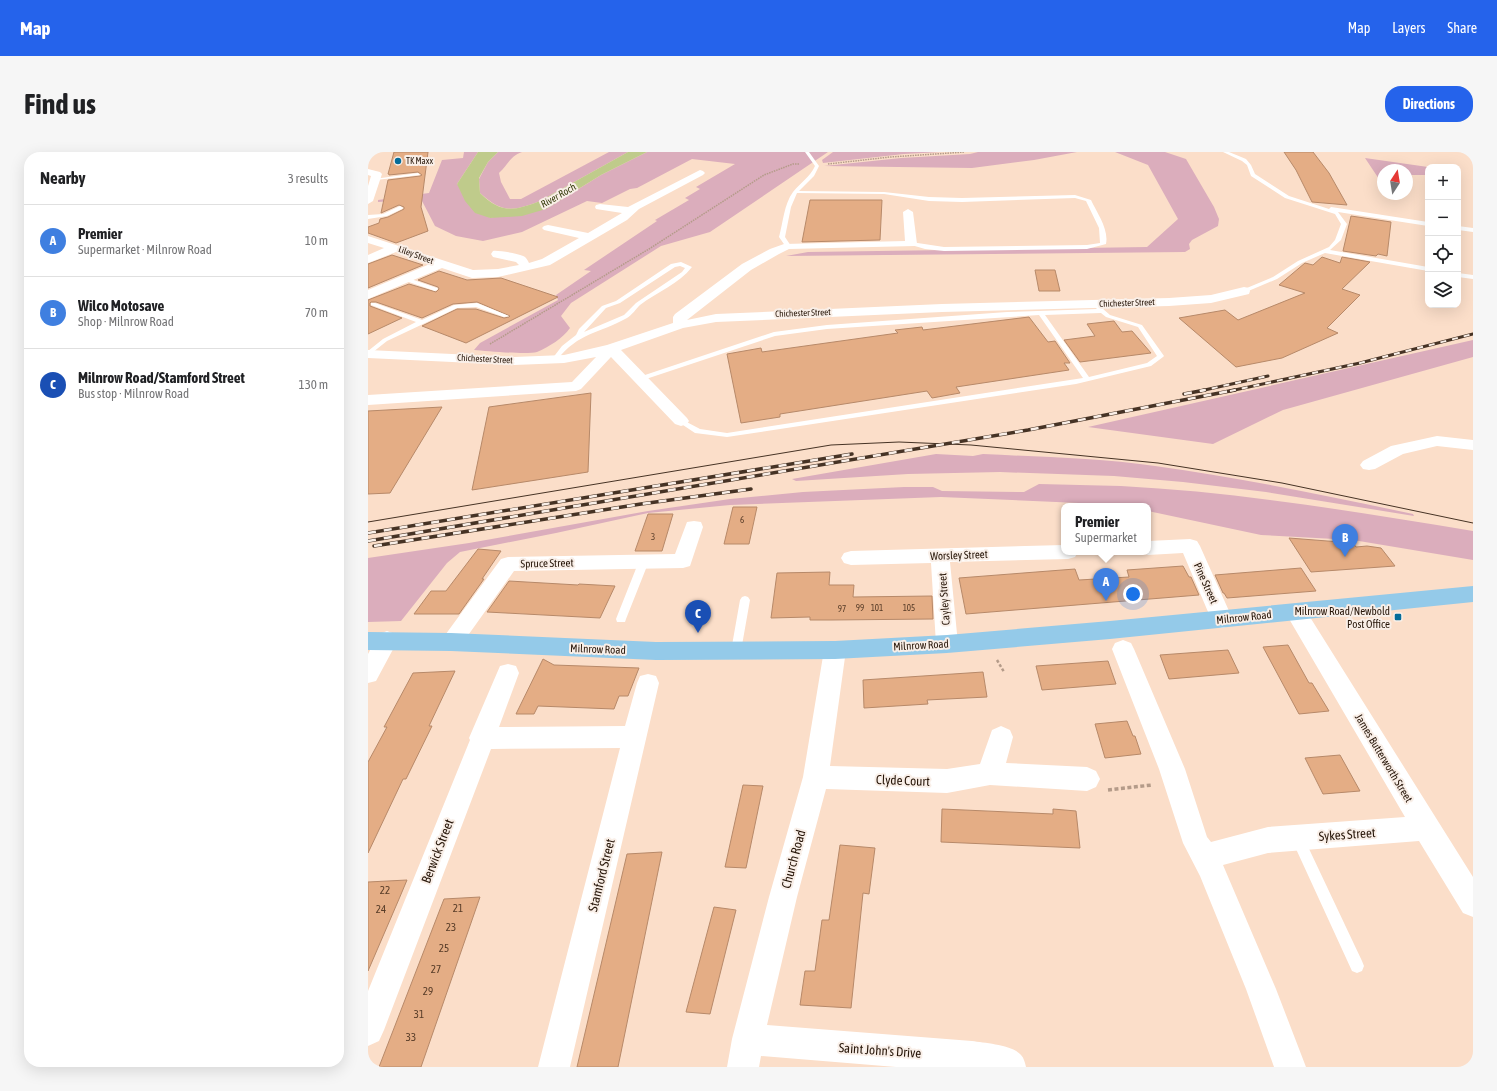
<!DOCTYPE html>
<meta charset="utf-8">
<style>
:root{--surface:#fff;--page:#f6f6f6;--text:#202124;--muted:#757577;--line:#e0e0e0;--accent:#2563eb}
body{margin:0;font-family:"Asap Condensed",sans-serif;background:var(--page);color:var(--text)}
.controls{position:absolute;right:12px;top:12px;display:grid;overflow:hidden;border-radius:8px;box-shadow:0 4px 16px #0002}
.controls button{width:36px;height:36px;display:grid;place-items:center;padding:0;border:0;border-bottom:1px solid var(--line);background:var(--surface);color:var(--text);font:20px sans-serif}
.compass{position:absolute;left:1009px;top:12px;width:36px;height:36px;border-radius:50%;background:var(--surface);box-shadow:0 4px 16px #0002;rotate:12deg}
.you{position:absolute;left:765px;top:442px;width:14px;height:14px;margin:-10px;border:3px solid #fff;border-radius:50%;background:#1a73e8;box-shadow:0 0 0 6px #1a73e833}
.badge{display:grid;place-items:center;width:26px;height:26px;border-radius:50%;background:var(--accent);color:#fff;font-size:13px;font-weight:700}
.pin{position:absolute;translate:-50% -33px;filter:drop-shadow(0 1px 2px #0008)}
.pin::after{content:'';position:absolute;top:21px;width:14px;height:12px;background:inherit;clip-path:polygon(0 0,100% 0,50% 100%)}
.popup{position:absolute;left:693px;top:351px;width:90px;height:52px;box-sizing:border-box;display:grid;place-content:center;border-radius:8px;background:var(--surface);filter:drop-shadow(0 1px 3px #0005);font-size:13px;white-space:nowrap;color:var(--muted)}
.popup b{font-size:15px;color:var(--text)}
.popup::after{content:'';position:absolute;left:50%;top:100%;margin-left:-8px;border:8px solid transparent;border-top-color:var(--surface)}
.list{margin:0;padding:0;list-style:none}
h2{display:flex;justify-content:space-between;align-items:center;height:52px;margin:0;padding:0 16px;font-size:17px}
h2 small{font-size:13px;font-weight:400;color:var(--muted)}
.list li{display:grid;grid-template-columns:26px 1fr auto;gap:12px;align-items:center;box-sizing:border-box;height:72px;padding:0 16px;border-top:1px solid var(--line)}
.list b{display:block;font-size:15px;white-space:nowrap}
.list p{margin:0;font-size:13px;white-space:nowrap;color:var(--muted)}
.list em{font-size:13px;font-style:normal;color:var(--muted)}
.icon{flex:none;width:22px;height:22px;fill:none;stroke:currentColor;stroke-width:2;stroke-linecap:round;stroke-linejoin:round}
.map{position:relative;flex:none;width:1105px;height:915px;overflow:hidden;border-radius:16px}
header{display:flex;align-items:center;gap:24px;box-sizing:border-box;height:56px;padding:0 20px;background:var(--accent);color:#fff}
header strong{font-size:19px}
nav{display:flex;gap:22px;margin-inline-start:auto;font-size:14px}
.intro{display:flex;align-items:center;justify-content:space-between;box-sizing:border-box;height:96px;padding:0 24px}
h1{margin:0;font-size:28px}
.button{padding:10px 18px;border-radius:16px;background:var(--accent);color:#fff;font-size:14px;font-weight:700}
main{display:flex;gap:24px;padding:0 24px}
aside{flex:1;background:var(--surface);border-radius:16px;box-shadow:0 4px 16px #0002}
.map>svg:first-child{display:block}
.green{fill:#dbadbc}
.water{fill:#bfcb8b}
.building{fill:#e4ad85;stroke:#b78969}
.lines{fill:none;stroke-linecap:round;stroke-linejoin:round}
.path-far2{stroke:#b49b89;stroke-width:1.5;stroke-dasharray:1.5 1;stroke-linecap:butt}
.path-far1{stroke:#b49b89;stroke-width:2.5;stroke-dasharray:3 2;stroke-linecap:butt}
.path{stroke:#b49b89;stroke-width:3.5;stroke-dasharray:4 2.5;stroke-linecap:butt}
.lane{fill:#fff;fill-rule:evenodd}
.street{fill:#fff;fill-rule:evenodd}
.primary{fill:#94cae9;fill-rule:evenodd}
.tram{stroke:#463325;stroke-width:1}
.rail-far1-casing{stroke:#463325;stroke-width:3}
.rail-casing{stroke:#463325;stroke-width:3.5}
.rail-far1{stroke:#f9efe8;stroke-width:2;stroke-dasharray:6;stroke-linecap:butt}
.rail{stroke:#f9efe8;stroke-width:2.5;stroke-dasharray:8;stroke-linecap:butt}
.poi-dot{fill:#046c99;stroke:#f9efe8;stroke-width:1.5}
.labels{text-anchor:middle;stroke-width:4;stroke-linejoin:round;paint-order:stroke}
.far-poi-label{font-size:9px;fill:#261508;stroke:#f9efe8;text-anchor:start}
.far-street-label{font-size:9px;fill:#261508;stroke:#f9efe8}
.number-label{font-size:9px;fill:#563b27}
.far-water-label{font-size:10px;font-style:italic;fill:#363d0c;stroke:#f9efe8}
.street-label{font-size:11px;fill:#261508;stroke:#f9efe8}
.poi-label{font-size:11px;fill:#261508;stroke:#f9efe8;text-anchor:end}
.near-number-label{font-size:11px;fill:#563b27}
.near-street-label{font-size:13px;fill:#261508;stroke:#f9efe8}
</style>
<header>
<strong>Map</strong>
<nav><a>Map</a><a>Layers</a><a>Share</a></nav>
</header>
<div class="intro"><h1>Find us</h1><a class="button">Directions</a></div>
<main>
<aside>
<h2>Nearby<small>3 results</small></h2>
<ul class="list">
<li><span class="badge" style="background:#3f7fe0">A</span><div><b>Premier</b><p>Supermarket · Milnrow Road</p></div><em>10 m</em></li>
<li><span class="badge" style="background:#3f7fe0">B</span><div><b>Wilco Motosave</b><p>Shop · Milnrow Road</p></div><em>70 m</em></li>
<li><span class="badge" style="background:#1a4fb4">C</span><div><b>Milnrow Road/Stamford Street</b><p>Bus stop · Milnrow Road</p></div><em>130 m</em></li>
</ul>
</aside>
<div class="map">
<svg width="1105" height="915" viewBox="0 0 1105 915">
<rect width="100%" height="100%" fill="#fbdec9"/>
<path class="green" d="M96,0H110L89,32L122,66L196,46L233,23L279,0H460L342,80L293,94L203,151L193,164L202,176C195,186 181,195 169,200C159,203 119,199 106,198L112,191L190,148L188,143L223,119L216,118L289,69L287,68L321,48L317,46L332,37L328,35L367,12L324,7L269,36L262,37L234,51L219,49L154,80L115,89L88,84L67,74L53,47L10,50V48L61,41L74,8L95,6Z
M130,0H154C142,4 140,13 131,21L133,30L142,47H153L241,0H260L172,49C145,59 135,62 112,41L111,27L120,10Z
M465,0H574L536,2L455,11L454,8Z
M610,0H709L666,8L604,16L456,14L533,6L602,2Z
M740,0H797L818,7L846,55L851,67L850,74L824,88L821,92L822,97L817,100L418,104L440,100L779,95L810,67L780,13L747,0Z
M997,6L1060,15V23H1044L1039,26V18H1015V33Z
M1105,188V205L915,258L845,292L720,275Z
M568,302L605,304L615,302C672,305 730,306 787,314C874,326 960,344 1045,362L1046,364L898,340L815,330L746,324L632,320L540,322L428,329L424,327Z
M671,332C698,333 725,333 753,334C871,340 989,360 1105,379V408L985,388L893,383L780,359V354L573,345L362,353L280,361L188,381L92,400L79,411L33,469L0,470V406L101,391L280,359L362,347L435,340L536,335H565L574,339L656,340Z"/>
<path class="water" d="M110,0H130L120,10L111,26L112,41C134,62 145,59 172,49L260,0H279L233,23L178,57L154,64L122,66L107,61L97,49L89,32Z"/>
<path class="building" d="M26,0H60L53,55L60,79L28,91L0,81V75L11,71L12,67L20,65L36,57V55L31,53L13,61L20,28L52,24L54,23L50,20L21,23V22H20Z
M916,0H945L961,21L979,53L944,50L928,18Z
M442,48H514L512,88L434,90Z
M983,64L1023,70L1019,104L1010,102L1008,104L975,99Z
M24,103L55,113L0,136V112Z
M954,105L972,111L974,105L1002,110L974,137L992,143L959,176L970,181L914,206L868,215L811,166L857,158L870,168L937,141L911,133L937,111L945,113Z
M667,118H687L692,139H671Z
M71,119L99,128L133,126L190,145L98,191L54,174L89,157H108L136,166L141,165L142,164L109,150L85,152L54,166L8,150H3L2,151V154L34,166L0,182V148L41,132L68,140L71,137L70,135L50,128Z
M661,165L680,190L687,189L702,211H696L701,218L588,235L592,241L564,246L559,239L412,262V265L373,271L359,202L393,196L394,200L530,181L527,178L554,175L555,178Z
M746,169L754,180L764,179L783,201L712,210L696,188L727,184L719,172Z
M223,241L220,320L104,338L121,255Z
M74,255L22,341L0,342V259Z
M365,355H389L381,392H356Z
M280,362H305L294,399H267Z
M921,386L985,391L988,395L999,394L1013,396L1027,414L943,420Z
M110,397L133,399L114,427H116L91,462H46L63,439H78Z
M815,414L821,425H823L831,443L598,462L591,426L707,417L711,428L761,425L759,418Z
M933,416L948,439L859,446L856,441H855L847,423Z
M462,420L461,433H486L485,445L564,444L565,467L463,468H442V465L403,466L409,421Z
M141,429L210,433L211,432L247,434L232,466L119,460Z
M920,493L941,531H944L961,559L931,562L895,495Z
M860,498L871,521L801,527L792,503Z
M175,507L186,513L271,516L260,544H251L246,557L170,554L166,562H148Z
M740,509L748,532L674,538L668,514Z
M87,519L61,574H64L38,627H35L0,701V610L19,575H16L45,521Z
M615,520L619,545L559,548L560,552L496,556L495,528Z
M759,569L765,584H767L773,602L737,606L727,572Z
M972,603L992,639L955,642L937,606Z
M375,633L395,634L378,716L357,715Z
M574,657L685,662V657L708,659L712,696L573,690Z
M472,693L507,696L501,742L495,741L483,856L432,853L437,819H447L454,768H461Z
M294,700L250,915H209L259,702Z
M39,728L31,747L0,819V730Z
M112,745L53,915H11L76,747Z
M346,755L368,758L342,862L318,860Z"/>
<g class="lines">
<path class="path-far2" d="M460,12L522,5L597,0
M122,192L281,97L396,23L425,12H431"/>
<path class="path-far1" d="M629,508L636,520"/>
<path class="path" d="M740,638L784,633"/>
<path class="lane" d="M437,0H441L451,14L446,24L431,39L516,40L561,45L594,46L707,43L723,48C729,61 741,77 738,92L719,97L576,99L557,97L540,92L543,90L576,95L719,93L732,91L731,76L718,49L707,46L594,50L561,49L516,42L429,41L423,55L417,85L423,94L418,95L411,85C415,71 416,52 425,40C432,31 442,25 447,14Z
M855,0H861L878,7L883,13L887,22L921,44L961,57L963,55L1060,70V74L970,60L979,72L973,88L962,98L1060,115V119L957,101L934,111L909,127L878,140H874V138L905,125L930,109L961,95L967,88L973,72L967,62L917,46L883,24L879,13L874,9Z
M50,21L52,23L8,28L6,27Z
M32,54L35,56L34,57L19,64L0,67V63L15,62Z
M1090,74L1105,76V80L1090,78Z
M313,110L324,115C311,132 289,140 272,153C268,157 264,163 259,166C230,182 211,180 189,208H185L184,207L194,194L208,183L211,177L234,154L248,149L303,112ZM312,114L317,116L314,120L268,151L256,163L216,180L238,156L252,151L307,115Z
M1090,121L1105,123V127L1090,125Z
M37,125L69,136L70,137L67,139L35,128V126Z
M727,150L742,163L774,173L796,204L795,205L783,214L708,232L359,285L327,281L309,269L313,267L332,277L359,281L715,226L671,163L459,177L407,184L275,228H269L268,226L406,180L459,173L639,160L729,157L724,152ZM733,161L738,165L770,175L789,204L779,211L721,225L677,163Z
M3,151H7L54,168L86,153L109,151L141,164L136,165L108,155L89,156L19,189L0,204V199L15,187L48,170L3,153Z
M276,406L281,409L258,467L257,470H249L248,467L271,409Z
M377,444L380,445L382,448L373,499L372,502L368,503L364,502L363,499L372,448L374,445Z
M929,680L934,682L994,809L996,814L994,819L989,821L984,819L923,686L924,682Z"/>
<path class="street" d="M0,17L12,20L14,22L5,49L0,52V34L3,24L0,23Z
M332,18L335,19L337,21L335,23L271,57L259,68L182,113L130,125L104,126L74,116L0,147V138L62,112L28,100L0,111V103L16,96L0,91V84L105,118L130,117L151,113L148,110L125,105L123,102L125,99C130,98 153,102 157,105C159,107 160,109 161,111L174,107L211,86L176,78L174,76L176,74L180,73L220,81L254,61L228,57L227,55L228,53L232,52L260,55Z
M540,57L545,60L549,92L547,94L421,97L411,102L383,118L319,168L348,162L574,152L801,146L843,143L876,135L881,136L882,139L881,142L843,151L801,154L574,160L348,170L315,176L253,198L319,266L321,269L319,272L313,274L307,272L243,205L213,237L208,239L0,253V243L204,230L228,205L196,211L146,213L0,206V198L146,205L196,203L239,193L305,171V165L307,162L374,112L402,97L416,92L537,89L535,60Z
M1069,284L1105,288V298L1069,294L1035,302L1007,317L1001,318L995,317L992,313L995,309L1023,294Z
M326,369L333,370L335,375L322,414L315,416L146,419L91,496L83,499L75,496L72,490L133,407L140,405L307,402L319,370Z
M822,387L829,389L832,394L865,468L862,474L854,476L846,474L815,401L780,403L773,400H780V389Z
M696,393V400H710L707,405L700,407L582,410L590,492L587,498L579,501L571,498L568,492L563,411L483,413L476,411L473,406L476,401L483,399Z
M928,452L935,454L1105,725V765L1095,761L1051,689L900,701L855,713L908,837L938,915H906L878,837L832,724L815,691L791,617L744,497L747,491L755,488L763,491L766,497L817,617L839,685L843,690L900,675L1037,665L917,460L921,454Z
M19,479L27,482L30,488L8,529L0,531V502L11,482Z
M467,489L475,492L478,498L462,614L579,617L612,612L624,578L633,574L642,578L645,585L638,611L719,615L728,619L732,627L728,635L719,639L622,633L579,641L458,637L429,745L399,873L604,889C617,891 645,893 653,903C656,906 657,911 658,915H528L393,904L391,915H359L364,887L401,745L435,625L456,498L459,492Z
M140,512L148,514L151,521L131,575L257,574L269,531L272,524L280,522L288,524L291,531L202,915H170L252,596L123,597L16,878L11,889L0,894V839L102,588L101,586L132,514Z"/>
<path class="primary" d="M1105,434V450L742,487L579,501L467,507L288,508L83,499L0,498V480L83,481L288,490L467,489L579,483L742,469Z"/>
<path class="tram" d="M0,370L463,293L531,290L603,293L790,311L914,331L1105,371"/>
<g class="rail-far1-casing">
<path id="rail-far1" d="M832,239L900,224
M862,239L992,211L1105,182"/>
</g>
<g class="rail-casing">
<path id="rail" d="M816,242L837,238
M0,381L484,302
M0,389L660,278L867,238
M6,394L273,352L383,337"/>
</g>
<use href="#rail-far1" class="rail-far1"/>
<use href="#rail" class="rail"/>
</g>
<g class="poi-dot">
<circle cx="30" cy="9" r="4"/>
<rect x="1026" y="461" width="8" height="8" rx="2"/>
</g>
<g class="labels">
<g class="far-poi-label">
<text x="38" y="12">TK Maxx</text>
</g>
<g class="far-street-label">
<text transform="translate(48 103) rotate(20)" y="3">Liley Street</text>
<text transform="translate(759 151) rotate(-2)" y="3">Chichester Street</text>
<text transform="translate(435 161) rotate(-2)" y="3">Chichester Street</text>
<text transform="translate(117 207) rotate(3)" y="3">Chichester Street</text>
</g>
<g class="number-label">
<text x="374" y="371">6</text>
<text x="285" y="388">3</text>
<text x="492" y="459">99</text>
<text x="509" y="459">101</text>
<text x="541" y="459">105</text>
<text x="474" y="460">97</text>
</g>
<g class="far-water-label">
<text transform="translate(190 43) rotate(-30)" y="4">River Roch</text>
</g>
<g class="street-label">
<text transform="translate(591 403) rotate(-2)" y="4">Worsley Street</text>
<text transform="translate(179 411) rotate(-1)" y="4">Spruce Street</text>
<text transform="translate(838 431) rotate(66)" y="4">Pine Street</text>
<text transform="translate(576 447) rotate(-94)" y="4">Cayley Street</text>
<text transform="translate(876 465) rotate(-6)" y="4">Milnrow Road</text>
<text transform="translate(553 493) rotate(-3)" y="4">Milnrow Road</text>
<text transform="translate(230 497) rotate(2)" y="4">Milnrow Road</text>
<text transform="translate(1016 606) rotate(59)" y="4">James Butterworth Street</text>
</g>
<g class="poi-label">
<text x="1022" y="463">Milnrow Road/Newbold<tspan x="1022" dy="13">Post Office</tspan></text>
</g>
<g class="near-number-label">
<text x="17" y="742">22</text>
<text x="90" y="760">21</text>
<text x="13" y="761">24</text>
<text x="83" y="779">23</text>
<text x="76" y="800">25</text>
<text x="68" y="821">27</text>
<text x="60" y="843">29</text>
<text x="51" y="866">31</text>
<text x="43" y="889">33</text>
</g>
<g class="near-street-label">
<text transform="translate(535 628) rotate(2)" y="5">Clyde Court</text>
<text transform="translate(979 682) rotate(-4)" y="5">Sykes Street</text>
<text transform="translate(69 699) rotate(-69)" y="5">Berwick Street</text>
<text transform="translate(425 707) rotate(-75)" y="5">Church Road</text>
<text transform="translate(233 723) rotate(-76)" y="5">Stamford Street</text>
<text transform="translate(512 898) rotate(4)" y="5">Saint John's Drive</text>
</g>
</g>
</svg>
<div class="controls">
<button>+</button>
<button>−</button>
<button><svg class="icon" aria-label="locate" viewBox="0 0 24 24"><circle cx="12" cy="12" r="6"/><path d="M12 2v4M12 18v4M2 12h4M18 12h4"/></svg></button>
<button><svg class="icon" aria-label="layers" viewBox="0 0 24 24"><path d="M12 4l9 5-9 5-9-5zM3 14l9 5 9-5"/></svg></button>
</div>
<svg class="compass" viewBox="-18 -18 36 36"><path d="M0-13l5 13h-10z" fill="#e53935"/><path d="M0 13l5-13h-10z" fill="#757577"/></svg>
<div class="you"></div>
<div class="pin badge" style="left:738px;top:449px;background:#3f7fe0">A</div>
<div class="popup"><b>Premier</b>Supermarket</div>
<div class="pin badge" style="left:977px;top:405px;background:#3f7fe0">B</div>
<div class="pin badge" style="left:330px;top:481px;background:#1a4fb4">C</div>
</div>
</main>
